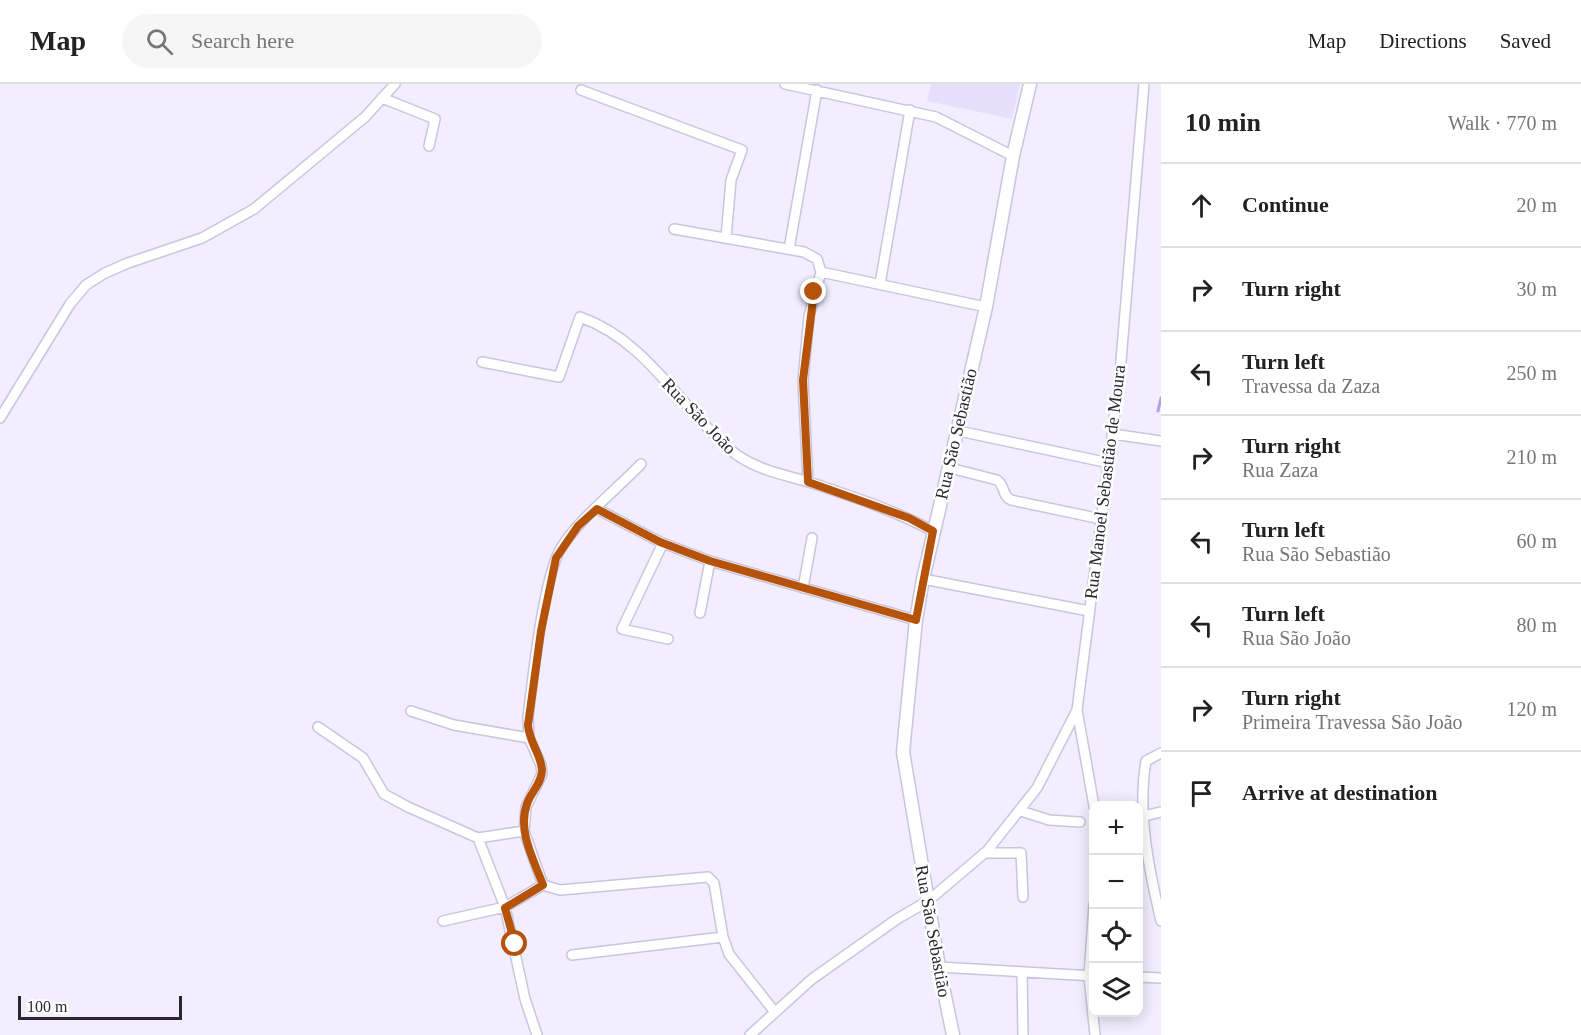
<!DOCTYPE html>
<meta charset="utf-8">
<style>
:root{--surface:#fff;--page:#f6f6f6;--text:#222;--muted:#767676;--line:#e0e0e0}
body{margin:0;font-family:"Times New Roman",serif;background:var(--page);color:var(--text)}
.controls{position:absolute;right:18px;bottom:18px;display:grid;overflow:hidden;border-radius:12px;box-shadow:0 3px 15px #0003}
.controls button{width:54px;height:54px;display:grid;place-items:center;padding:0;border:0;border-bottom:2px solid var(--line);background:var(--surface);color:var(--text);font:30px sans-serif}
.scale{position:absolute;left:18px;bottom:15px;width:164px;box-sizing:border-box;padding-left:6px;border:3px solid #2a2731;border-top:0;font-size:16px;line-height:21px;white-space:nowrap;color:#2a2731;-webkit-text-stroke:4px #fefefe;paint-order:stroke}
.stop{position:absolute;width:18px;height:18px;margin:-14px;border:4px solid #b45309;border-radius:50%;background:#fff}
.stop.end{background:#b45309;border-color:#fff;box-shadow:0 2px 6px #0008}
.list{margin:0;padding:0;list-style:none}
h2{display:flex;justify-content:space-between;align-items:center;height:78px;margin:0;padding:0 24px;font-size:26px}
h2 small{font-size:20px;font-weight:400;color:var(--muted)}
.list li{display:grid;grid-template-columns:39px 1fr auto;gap:18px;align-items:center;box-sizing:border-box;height:84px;padding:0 24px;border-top:2px solid var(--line)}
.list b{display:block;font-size:22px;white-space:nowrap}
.list p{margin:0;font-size:20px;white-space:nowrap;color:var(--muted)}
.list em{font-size:20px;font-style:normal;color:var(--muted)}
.icon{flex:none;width:33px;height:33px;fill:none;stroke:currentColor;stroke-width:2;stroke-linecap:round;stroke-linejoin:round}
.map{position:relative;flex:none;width:1161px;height:951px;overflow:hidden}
header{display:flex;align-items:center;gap:36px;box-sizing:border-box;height:84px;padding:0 30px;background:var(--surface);border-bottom:2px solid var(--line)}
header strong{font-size:28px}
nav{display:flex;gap:33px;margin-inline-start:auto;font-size:21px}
.search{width:420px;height:54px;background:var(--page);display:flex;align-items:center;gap:15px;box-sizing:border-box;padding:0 21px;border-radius:33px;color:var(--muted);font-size:22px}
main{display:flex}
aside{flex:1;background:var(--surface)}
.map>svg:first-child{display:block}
.built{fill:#e7e0fc}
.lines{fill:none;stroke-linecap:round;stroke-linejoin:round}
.stream{stroke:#b0a0db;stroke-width:3}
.minor-casing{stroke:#cac4df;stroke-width:12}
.tertiary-casing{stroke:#cac4df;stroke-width:15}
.minor{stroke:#fff;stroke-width:9}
.tertiary{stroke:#fff;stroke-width:12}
.route{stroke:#b45309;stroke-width:8}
.labels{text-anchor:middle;stroke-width:5;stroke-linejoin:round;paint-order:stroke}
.street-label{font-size:18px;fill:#2a2731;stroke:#fefefe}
</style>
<header>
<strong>Map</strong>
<div class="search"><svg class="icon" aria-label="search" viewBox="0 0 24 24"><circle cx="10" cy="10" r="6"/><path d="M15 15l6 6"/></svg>Search here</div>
<nav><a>Map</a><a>Directions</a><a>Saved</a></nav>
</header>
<main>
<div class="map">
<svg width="1161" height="951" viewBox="0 0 1161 951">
<rect width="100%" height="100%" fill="#f2eeff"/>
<path class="built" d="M931,0H1020L1012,35L927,17Z"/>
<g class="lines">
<path class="stream" d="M1158,327L1161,314"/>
<g class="minor-casing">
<path id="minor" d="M785,0L936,33L1013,72
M581,6L742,66L731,96L726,154
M382,14L435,35L429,62
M674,145L804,168L817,175L821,188L809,232L803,296L808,398
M789,165L817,6
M821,188L986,223
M880,200L910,26
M482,278L559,293L580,233C632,251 664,296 700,336C713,349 725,363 740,373C762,387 785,391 809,398C851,412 894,426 933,447
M0,334L70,220L86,201L105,189L128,179L202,154L254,125L365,33L395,0
M959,347L1109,379
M1113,350L1161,357
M950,384L997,396C1005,401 1002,412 1011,416L1101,435
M597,425L660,458L710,477L916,536
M663,459L622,545L668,555
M923,495L1089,527
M803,504L812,454
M700,529L710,477
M1077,626L1094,722
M411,627L454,641L529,654
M318,643L363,674L384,710L408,723L478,754L524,747
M1161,669L1146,677C1137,729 1149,786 1161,837
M1021,727L1049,736L1080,738
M1144,732L1161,728
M478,754L505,823L525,915L537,951
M984,769H1021L1023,813
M543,801L524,747L526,723L542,690L541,681L529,654L528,633C533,594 543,495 561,464C578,436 617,405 641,380
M543,801L560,806L708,793L714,799L723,853L729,870L774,927
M1094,821L1089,892L1095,951
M443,837L505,823L543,801
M572,871L723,853
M939,883L1094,892
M1022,888L1023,951
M1138,893L1161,894
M750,951L812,895L897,835L928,817L987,767L1037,704L1077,626L1120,289L1144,0"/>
</g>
<g class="tertiary-casing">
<path id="tertiary" d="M953,951L939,883L903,668L916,536L923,495L986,223L1013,72L1030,0"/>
</g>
<use href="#minor" class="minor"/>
<use href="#tertiary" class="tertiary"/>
</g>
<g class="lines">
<path class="route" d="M515,860L505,824L543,801C534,776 517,747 527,720C531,708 542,699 542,686C541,670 529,658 528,641L541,547L556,474L578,442L597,425L660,458L710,477L916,536L933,447L909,434L808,398L803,296L814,208"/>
</g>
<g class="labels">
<g class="street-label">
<text transform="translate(699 332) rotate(46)" y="6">Rua São João</text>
<text transform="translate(956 350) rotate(-77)" y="6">Rua São Sebastião</text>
<text transform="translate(1105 398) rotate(-83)" y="6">Rua Manoel Sebastião de Moura</text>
<text transform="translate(933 847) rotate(80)" y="6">Rua São Sebastião</text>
</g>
</g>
</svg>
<div class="controls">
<button>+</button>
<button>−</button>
<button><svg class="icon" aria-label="locate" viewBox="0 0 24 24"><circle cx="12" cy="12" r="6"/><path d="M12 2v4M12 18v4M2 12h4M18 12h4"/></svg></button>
<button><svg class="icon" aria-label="layers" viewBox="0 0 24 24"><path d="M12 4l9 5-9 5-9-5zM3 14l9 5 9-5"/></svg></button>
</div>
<div class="scale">100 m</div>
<div class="stop" style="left:515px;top:860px"></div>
<div class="stop end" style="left:814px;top:208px"></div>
</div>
<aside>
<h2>10 min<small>Walk · 770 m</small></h2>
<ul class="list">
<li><svg class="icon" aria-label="ahead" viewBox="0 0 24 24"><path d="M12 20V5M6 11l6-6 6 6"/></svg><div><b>Continue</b></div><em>20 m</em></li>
<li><svg class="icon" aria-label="right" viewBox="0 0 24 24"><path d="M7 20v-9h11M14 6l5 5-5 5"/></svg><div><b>Turn right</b></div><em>30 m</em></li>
<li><svg class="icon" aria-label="left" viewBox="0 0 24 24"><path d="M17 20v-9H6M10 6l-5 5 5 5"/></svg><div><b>Turn left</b><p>Travessa da Zaza</p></div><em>250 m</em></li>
<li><svg class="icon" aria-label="right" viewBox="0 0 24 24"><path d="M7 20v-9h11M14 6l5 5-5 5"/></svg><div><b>Turn right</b><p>Rua Zaza</p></div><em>210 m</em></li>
<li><svg class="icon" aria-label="left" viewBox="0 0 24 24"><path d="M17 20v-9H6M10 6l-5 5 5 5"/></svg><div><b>Turn left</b><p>Rua São Sebastião</p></div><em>60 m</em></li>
<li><svg class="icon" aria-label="left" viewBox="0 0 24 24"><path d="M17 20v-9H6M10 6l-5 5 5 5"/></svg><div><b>Turn left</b><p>Rua São João</p></div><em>80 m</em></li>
<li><svg class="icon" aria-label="right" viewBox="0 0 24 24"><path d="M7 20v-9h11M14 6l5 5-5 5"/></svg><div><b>Turn right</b><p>Primeira Travessa São João</p></div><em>120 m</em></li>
<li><svg class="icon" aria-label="arrive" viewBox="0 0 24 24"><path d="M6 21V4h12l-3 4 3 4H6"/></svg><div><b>Arrive at destination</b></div></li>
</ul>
</aside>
</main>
